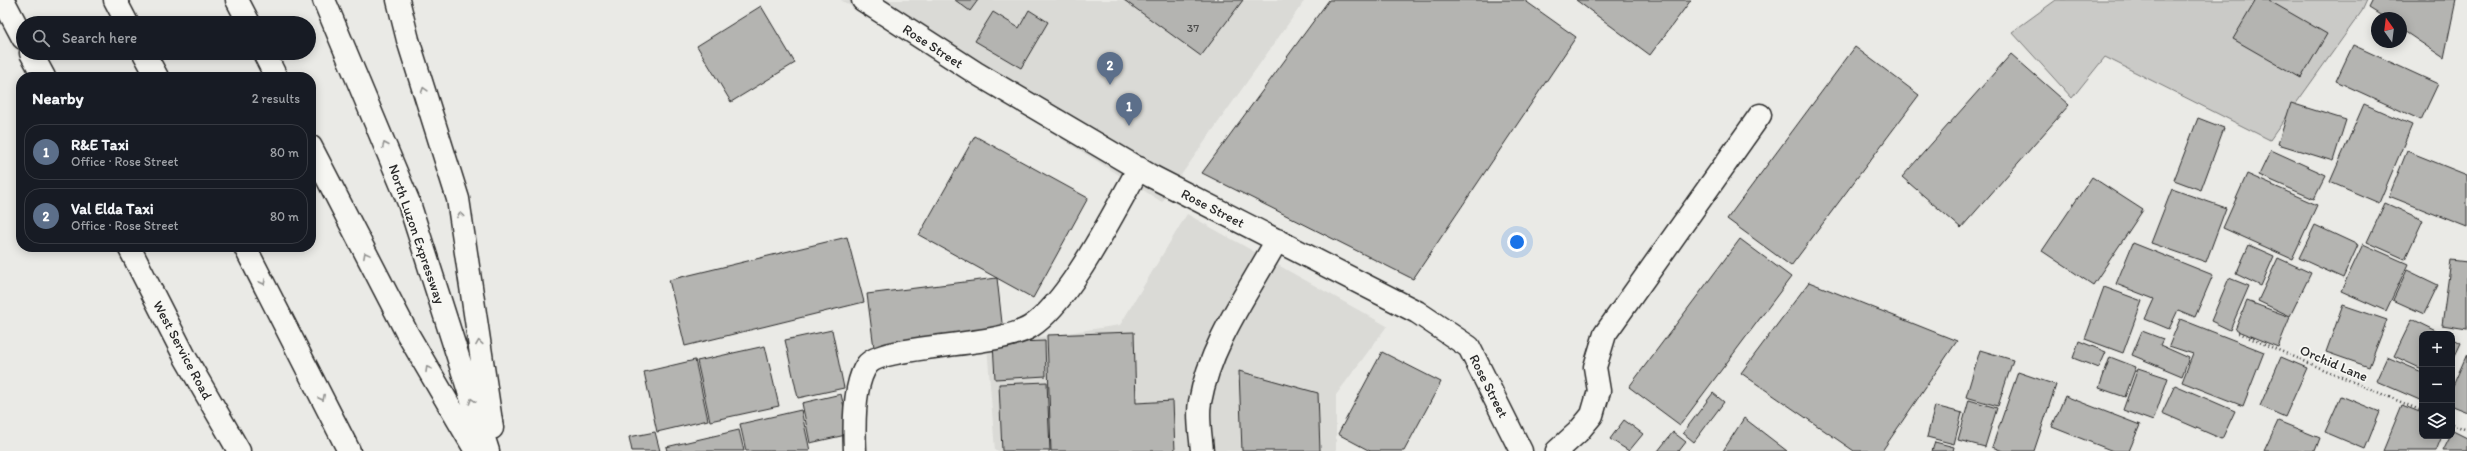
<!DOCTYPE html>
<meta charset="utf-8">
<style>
:root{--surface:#171b24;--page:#242831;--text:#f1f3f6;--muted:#9ea1a6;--line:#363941;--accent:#98999b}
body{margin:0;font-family:Itim,sans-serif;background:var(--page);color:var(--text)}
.controls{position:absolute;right:12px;bottom:12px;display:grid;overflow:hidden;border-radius:8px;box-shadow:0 2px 10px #0003}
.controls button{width:36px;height:36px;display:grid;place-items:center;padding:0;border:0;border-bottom:1px solid var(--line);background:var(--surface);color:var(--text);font:20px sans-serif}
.compass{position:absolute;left:2371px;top:12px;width:36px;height:36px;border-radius:50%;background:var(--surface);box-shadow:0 2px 10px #0003;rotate:346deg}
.you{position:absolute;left:1517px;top:242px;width:14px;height:14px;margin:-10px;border:3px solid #fff;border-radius:50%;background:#1a73e8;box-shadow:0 0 0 6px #1a73e833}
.badge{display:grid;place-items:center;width:26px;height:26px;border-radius:50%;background:var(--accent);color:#fff;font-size:13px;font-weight:700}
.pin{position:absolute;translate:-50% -33px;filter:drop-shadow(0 1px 2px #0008)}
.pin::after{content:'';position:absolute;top:21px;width:14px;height:12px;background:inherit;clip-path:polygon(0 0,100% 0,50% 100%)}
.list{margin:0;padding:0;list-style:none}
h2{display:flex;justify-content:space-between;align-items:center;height:52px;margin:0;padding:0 16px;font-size:17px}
h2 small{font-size:13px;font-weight:400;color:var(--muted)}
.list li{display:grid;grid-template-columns:26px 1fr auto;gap:12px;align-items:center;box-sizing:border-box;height:56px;margin:0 8px 8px;padding:0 8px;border:1px solid var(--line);border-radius:16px}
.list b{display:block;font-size:15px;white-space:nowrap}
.list p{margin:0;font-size:13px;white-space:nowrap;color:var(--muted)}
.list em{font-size:13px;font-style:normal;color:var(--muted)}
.icon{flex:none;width:22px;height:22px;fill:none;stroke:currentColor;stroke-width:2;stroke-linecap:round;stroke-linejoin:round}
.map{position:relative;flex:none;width:2467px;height:451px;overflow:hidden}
.search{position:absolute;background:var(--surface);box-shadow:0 2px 10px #0003;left:16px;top:16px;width:300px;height:44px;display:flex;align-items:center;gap:10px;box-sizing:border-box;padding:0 14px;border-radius:22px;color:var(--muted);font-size:15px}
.panel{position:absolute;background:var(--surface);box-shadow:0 2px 10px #0003;left:16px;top:72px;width:300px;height:180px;border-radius:16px}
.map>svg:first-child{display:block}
.built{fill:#dadad6}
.green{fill:#cacac7;stroke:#7a7a79}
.building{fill:#b4b4b1;stroke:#2b2b2b}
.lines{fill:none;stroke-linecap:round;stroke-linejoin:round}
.minor-casing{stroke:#2b2b2b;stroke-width:25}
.major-casing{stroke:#2b2b2b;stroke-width:25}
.highway-casing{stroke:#2b2b2b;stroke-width:25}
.path{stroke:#2b2b2b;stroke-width:2.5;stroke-dasharray:1 3;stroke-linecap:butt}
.minor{stroke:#f6f6f2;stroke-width:22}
.major{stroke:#f6f6f2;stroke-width:22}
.highway{stroke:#f6f6f2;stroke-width:22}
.oneway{stroke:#90908e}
.labels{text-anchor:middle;stroke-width:3.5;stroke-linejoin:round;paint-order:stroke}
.number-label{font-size:12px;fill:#4d4d4c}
.street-label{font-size:14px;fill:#2b2b2b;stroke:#f6f6f2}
</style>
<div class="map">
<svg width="2467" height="451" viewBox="0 0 2467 451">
<rect width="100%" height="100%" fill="#eaeae6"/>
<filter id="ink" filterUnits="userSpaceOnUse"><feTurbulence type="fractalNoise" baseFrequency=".025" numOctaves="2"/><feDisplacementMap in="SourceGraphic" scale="8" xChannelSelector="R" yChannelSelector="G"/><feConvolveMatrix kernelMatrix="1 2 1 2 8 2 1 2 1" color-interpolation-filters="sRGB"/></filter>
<g filter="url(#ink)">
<path class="built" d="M841,0H1305L1162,202Z
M1187,214L1387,326L1336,395V451H995L987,345L1120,325Z"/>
<path class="green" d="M2056,0H2367L2362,11L2270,140L2105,57L2072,98L2012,32Z"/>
<path class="building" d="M955,0H978L970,11Z
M1124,0H1243L1201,56Z
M1329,0H1524L1576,37L1413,279L1202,173Z
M1576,0H1691L1650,55Z
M2256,0H2268L2327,34L2301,78L2233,39Z
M2373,0H2456L2444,58L2401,29V18H2385L2369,8Z
M761,6L795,63L731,102L697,46Z
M1029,10L1048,22L1021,68L975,41L993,12L1019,28Z
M2353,45L2438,84L2421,120L2336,81Z
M1855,47L1919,95L1791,266L1727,219Z
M2011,54L2069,105L1961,228L1902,177Z
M2291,103L2346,120L2333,161L2278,144Z
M2364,104L2412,125L2379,203L2330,182Z
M2198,118L2224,128L2201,190L2174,180Z
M975,136L1088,198L1033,298L919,235Z
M2271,150L2326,175L2314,199L2259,175Z
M2407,151L2467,175V227L2389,196Z
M2247,174L2317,205L2292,259L2223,228Z
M2092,177L2143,210L2093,285L2042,251Z
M2172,189L2226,208L2206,262L2151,243Z
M2385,203L2423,220L2405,259L2367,242Z
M2315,225L2358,245L2343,278L2299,258Z
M847,237L864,302L685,346L669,280Z
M1740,239L1791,277L1680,425L1629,387Z
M2133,243L2213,275L2195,317L2178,310L2169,329L2145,319L2154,299L2116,284Z
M2363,244L2408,264L2386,311L2341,291Z
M2249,245L2274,256L2261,286L2236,274Z
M2278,258L2311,273L2290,316L2258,301Z
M2451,260L2467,262V329L2442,325Z
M2407,270L2438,285L2424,314L2393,300Z
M997,278L1003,332L874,348L867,294Z
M2229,278L2249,286L2230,330L2211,321Z
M1809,282L1957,341L1882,451H1854L1741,373Z
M2104,287L2142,301L2123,353L2085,339Z
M2247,301L2290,317L2278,347L2235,330Z
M2343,305L2387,320L2369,367L2326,352Z
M2180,319L2264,352L2243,406L2182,382L2193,354L2169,346Z
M2412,319L2443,334H2422V369L2394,356Z
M832,330L844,388L798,398L785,340Z
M2142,331L2163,339L2160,345L2189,358L2182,376L2132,355Z
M1134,332L1136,403L1173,401L1175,451H1051L1047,335Z
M2452,338L2461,343L2452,362Z
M1045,341L1046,376L995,379L993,343Z
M2079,341L2106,352L2099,368L2073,358Z
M765,346L779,406L710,421L697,361Z
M1980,350L2013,360L1998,406L1966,397Z
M1382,352L1441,382L1404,451H1370L1338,434Z
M2467,354V412L2452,406V388Z
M2110,357L2136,367L2125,397L2099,388Z
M2281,357L2307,368L2285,417L2260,406Z
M2387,357L2422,372V401L2376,381Z
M695,360L708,420L657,432L644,372Z
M2138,368L2168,378L2153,421L2123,410Z
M1239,371L1318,393L1320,451H1242Z
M2018,372L2056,385L2034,451H2003L1992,447Z
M1047,382L1050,451H1002L999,384Z
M2175,385L2235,411L2222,439L2162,413Z
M1713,393L1724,402L1694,442L1683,433Z
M841,394L850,434L810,443L802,403Z
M2065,396L2140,425L2129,451H2113L2052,427Z
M2341,396L2380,412L2365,449L2325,432Z
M1969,400L1997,408L1985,447L1958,440Z
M2402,405L2422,413V436H2442L2436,451H2383Z
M1935,406L1962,413L1954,444L1927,437Z
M801,410L810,451H746L740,424Z
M1744,418L1787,451H1723Z
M1624,420L1643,434L1629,451L1610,439Z
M2278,421L2320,438L2315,451H2264Z
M739,430L744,451H667L666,447Z
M2453,431L2467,438V451H2443Z
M655,432L660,451H632L629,437Z
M1673,432L1686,442L1679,451H1658Z
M1935,442L1954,447L1953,451H1932Z"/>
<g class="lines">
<g class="minor-casing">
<path id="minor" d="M863,0L976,73L1151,176L1417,312L1469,347L1521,451
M855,451C854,428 853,384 867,365C882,344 996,348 1030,327C1070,302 1114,211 1139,168
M1202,451C1201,436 1197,417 1200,402C1210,344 1249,291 1277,240
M1557,451L1578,432L1592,415L1599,391L1595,367L1605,334L1760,115"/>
</g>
<g class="major-casing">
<path id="major" d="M3,0L23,38
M31,53L44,77
M129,247L186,359L239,451"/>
</g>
<g class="highway-casing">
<path id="highway" d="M115,0L127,23
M237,0L249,23
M324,0L409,203L488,451
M398,0L408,40L458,199L492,428
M144,53L157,77
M264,53L276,77
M311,147L407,333L476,451
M245,247L349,451"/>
</g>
<path class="path" d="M2238,333L2422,411
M2452,424L2467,430"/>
<use href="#minor" class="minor"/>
<use href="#major" class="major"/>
<use href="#highway" class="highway"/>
</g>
<defs><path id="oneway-chevron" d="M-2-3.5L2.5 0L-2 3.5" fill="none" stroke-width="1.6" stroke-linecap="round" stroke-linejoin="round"/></defs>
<g class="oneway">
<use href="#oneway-chevron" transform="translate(424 90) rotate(-107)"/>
<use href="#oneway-chevron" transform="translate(385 145) rotate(-113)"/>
<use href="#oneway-chevron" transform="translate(460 215) rotate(-99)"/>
<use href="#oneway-chevron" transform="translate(366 255) rotate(-118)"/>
<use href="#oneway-chevron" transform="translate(263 282) rotate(63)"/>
<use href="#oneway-chevron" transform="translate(479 343) rotate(-99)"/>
<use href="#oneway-chevron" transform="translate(428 369) rotate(-120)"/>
<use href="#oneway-chevron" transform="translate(322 398) rotate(63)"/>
<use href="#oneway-chevron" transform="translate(472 401) rotate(-108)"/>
</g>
</g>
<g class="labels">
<g class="number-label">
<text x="1193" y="32">37</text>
</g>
<g class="street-label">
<text transform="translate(933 46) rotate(33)" y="5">Rose Street</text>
<text transform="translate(1213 208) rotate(27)" y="5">Rose Street</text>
<text transform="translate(417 234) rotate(71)" y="5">North Luzon Expressway</text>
<text transform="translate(183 350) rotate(62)" y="5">West Service Road</text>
<text transform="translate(2334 363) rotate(23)" y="5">Orchid Lane</text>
<text transform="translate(1489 386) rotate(63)" y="5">Rose Street</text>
</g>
</g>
</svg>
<div class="controls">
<button>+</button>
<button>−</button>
<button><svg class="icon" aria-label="layers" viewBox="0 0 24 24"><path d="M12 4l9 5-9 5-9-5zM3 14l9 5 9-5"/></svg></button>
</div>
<svg class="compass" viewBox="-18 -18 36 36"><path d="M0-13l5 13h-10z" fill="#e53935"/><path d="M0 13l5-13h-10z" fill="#9ea1a6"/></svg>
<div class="you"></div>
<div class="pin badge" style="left:1129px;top:126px;background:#5c6f8a">1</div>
<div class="pin badge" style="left:1110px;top:85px;background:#5c6f8a">2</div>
<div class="search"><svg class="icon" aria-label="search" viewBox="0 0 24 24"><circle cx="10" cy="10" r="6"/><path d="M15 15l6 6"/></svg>Search here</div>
<section class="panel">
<h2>Nearby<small>2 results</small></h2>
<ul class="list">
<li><span class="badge" style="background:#5c6f8a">1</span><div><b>R&amp;E Taxi</b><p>Office · Rose Street</p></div><em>80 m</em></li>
<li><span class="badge" style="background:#5c6f8a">2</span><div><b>Val Elda Taxi</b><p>Office · Rose Street</p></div><em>80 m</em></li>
</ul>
</section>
</div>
